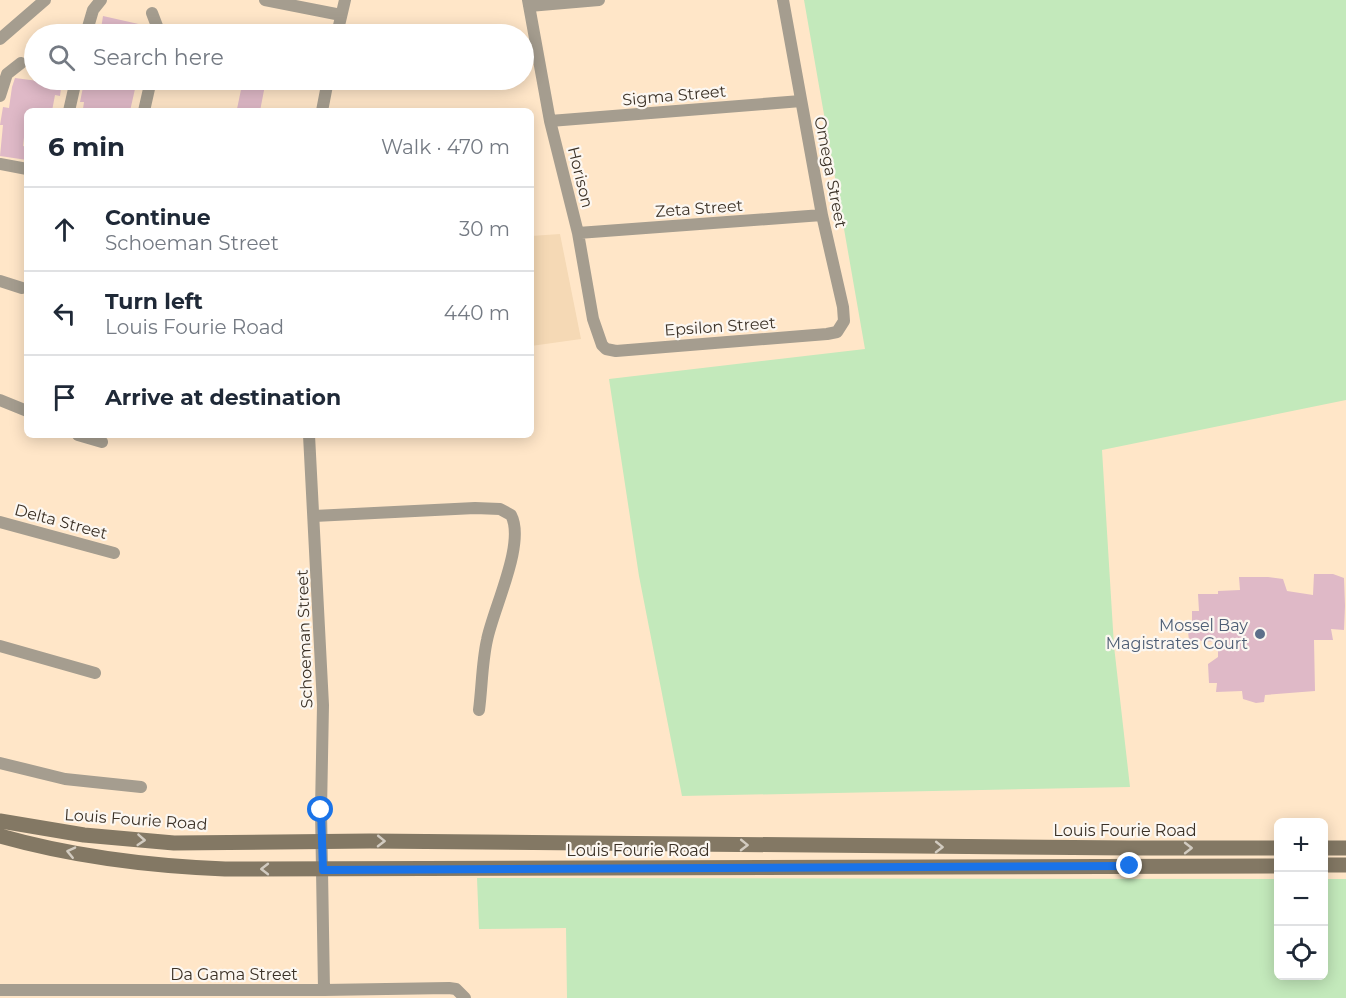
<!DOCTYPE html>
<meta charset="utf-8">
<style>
:root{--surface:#fff;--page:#f2f2f3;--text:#1f2937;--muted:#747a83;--line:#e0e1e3}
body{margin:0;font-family:Montserrat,sans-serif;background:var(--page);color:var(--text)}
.controls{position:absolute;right:18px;bottom:18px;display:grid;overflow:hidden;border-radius:9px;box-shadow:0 3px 15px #0003}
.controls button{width:54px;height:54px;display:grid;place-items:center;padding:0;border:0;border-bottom:2px solid var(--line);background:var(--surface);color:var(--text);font:30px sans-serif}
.stop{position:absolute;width:18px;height:18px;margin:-14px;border:4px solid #1a73e8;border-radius:50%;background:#fff}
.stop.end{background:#1a73e8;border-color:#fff;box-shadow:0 2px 6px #0008}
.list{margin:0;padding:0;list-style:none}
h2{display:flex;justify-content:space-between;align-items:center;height:78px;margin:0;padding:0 24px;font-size:26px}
h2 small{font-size:20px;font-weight:400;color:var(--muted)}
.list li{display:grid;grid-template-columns:39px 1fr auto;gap:18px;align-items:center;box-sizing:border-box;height:84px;padding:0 24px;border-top:2px solid var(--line)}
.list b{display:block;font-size:22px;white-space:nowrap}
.list p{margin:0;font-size:20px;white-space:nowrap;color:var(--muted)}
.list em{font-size:20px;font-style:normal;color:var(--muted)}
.icon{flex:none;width:33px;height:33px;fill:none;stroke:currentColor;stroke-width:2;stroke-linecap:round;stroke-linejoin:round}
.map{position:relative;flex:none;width:1346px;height:998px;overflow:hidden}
.search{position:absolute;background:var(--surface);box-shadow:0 3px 15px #0003;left:24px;top:24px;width:510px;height:66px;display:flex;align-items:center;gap:15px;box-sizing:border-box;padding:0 21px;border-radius:33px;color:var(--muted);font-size:22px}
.panel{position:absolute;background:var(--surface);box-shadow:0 3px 15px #0003;left:24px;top:108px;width:510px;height:330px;border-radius:9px}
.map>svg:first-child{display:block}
.built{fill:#f5d9b5}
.green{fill:#c3e9bb}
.building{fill:#dfb9c7}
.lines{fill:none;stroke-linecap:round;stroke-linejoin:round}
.minor{stroke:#a59d8f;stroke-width:12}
.secondary{stroke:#837864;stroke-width:15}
.oneway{stroke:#d2cbc0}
.route{stroke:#1a73e8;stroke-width:8}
.service-dot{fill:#5c6f8a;stroke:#fcf7f1;stroke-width:2}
.labels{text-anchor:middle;stroke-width:4.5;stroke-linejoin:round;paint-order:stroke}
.street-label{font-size:16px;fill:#3b3126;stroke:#fcf7f1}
.service-label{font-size:16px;fill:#4e5e75;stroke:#fcf7f1;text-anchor:end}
</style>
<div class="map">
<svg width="1346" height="998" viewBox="0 0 1346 998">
<rect width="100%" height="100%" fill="#ffe6c8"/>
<path class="built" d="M560,234L581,339L531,346V236Z"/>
<path class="green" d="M804,0H1346V400L1102,450L1114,646L1130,787L682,796L639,576L609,379L865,349Z
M477,878L1278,879V976H1324V879H1346V998H567L566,928L479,929Z"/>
<path class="building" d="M103,16L143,25V34L101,29Z
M15,78L38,81L62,80L60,96L55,95L52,111H27L23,146L27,147V160L0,156L3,125H0L3,107L9,108L12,87Z
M88,80L107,82L135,89L130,111H98L83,109L84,102H80L82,92L84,83L88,84Z
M243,80H266L260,111L237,109Z
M1314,574H1333L1344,578L1345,606L1344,630L1331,629L1333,640H1314L1315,691L1265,695L1264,702L1256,703L1243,699L1242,691L1216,692L1217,683H1209L1208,664L1218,657V642L1189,640L1187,624L1192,623V611H1199L1198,594H1218V591L1240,590L1239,577H1268L1283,579L1287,591L1313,595Z"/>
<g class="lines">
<path class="minor" d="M265,0L341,15
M528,0L550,121L578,233L593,319L602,345L606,349L616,351L827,334L837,332L844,321L843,307L822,215L783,0
M529,6L599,0
M152,13L160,34
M86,34L93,10L101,0
M337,34L345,0
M0,39L45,0
M0,96L7,74L21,63
M69,111L76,80
M144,111L151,80
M322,111L328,80
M550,121L801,101
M0,164L27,169
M578,233L822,215
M0,281L22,288
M0,400L27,411
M78,435L102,442
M309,435L323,705L321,810L324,990
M314,516L475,508L500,509L511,515C526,543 493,609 487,640C482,662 482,687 479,710
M0,522L114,553
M0,646L95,673
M0,763L65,779L141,787
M0,990H324L449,988L456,989L465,998"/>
<path class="secondary" d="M0,821L84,835L174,843L370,841L1129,848H1278
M0,836C74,857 149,866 225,869L1278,866
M1324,848H1346
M1324,865H1346"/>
</g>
<defs><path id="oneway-chevron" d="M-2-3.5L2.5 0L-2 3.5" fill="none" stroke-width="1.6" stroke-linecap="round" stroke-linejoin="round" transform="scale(1.5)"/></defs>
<g class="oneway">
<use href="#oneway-chevron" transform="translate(141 840) rotate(4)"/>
<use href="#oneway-chevron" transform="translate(381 841) rotate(1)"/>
<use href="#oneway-chevron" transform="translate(744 845) rotate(1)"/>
<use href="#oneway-chevron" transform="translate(939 847) rotate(1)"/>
<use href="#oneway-chevron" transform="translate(1188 848)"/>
<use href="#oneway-chevron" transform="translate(71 852) rotate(-167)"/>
<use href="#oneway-chevron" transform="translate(265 869) rotate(-180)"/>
</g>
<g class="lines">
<path class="route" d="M321,810L323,870L1130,866"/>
</g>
<circle class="service-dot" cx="1260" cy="634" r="6"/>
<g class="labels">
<g class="street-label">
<text transform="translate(674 95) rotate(-5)" y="6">Sigma Street</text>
<text transform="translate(831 172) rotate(79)" y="6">Omega Street</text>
<text transform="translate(581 177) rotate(76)" y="6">Horison</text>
<text transform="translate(699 208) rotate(-4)" y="6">Zeta Street</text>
<text transform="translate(720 326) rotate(-4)" y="6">Epsilon Street</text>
<text transform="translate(61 521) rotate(15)" y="6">Delta Street</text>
<text transform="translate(304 639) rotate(-92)" y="6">Schoeman Street</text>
<text transform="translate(136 819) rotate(4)" y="6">Louis Fourie Road</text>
<text x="1125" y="836">Louis Fourie Road</text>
<text x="638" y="856">Louis Fourie Road</text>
<text x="234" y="980">Da Gama Street</text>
</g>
<g class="service-label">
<text x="1248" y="631">Mossel Bay<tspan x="1248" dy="18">Magistrates Court</tspan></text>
</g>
</g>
</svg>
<div class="controls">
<button>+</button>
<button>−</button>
<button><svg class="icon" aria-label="locate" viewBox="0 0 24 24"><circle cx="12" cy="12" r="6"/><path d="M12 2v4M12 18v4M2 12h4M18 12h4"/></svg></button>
</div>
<div class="stop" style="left:321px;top:810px"></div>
<div class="stop end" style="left:1130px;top:866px"></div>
<div class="search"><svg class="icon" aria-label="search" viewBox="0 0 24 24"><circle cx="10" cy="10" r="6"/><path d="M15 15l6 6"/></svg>Search here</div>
<section class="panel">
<h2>6 min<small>Walk · 470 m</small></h2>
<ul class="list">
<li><svg class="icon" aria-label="ahead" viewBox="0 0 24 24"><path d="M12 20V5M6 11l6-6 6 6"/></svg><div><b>Continue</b><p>Schoeman Street</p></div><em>30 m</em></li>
<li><svg class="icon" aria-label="left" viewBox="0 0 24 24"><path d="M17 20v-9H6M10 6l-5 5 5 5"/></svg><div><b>Turn left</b><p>Louis Fourie Road</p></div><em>440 m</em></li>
<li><svg class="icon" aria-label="arrive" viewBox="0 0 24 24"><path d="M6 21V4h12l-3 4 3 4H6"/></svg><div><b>Arrive at destination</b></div></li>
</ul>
</section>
</div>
